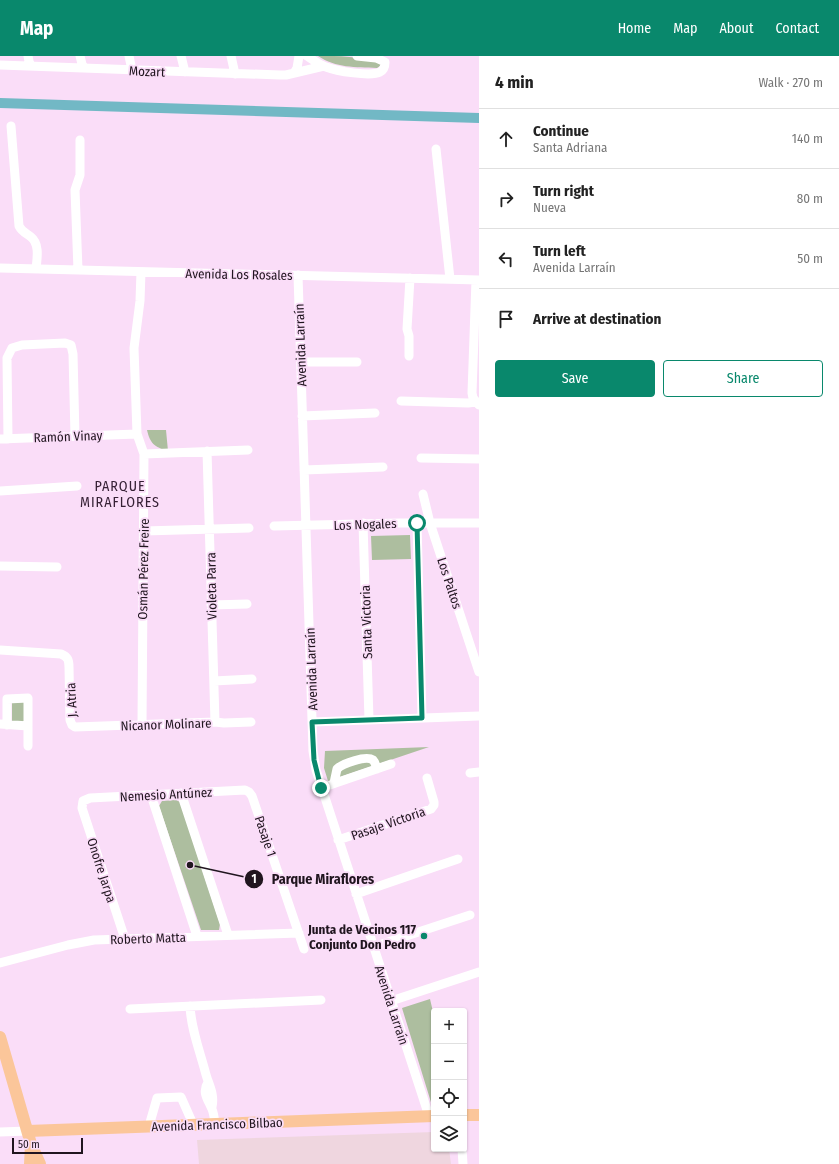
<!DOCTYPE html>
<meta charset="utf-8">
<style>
:root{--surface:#fff;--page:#f6f6f6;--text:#222;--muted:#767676;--line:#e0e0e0;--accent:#09886c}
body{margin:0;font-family:"Fira Sans Condensed",sans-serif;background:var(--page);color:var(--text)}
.controls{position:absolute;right:12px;bottom:12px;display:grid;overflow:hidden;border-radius:4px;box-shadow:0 1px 3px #0004}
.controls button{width:36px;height:36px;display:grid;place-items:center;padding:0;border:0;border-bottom:1px solid var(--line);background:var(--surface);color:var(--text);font:20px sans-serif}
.scale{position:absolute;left:12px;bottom:10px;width:71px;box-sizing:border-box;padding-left:4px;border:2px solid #20151f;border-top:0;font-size:11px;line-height:14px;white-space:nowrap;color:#20151f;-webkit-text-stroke:3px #faddf8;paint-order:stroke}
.stop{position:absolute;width:12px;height:12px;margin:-9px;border:3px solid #09886c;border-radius:50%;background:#fff}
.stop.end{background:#09886c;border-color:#fff;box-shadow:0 1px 4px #0008}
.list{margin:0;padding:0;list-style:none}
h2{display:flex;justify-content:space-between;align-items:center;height:52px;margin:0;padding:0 16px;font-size:17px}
h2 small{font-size:13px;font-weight:400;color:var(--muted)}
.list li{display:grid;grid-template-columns:26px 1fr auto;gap:12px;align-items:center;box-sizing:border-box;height:60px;padding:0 16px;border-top:1px solid var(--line)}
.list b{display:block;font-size:15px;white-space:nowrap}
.list p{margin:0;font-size:13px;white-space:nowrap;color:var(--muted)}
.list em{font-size:13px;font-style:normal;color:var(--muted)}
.actions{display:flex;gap:8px;padding:12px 16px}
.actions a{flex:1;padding:9px 0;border:1px solid var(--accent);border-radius:4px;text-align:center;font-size:14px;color:var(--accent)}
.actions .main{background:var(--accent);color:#fff}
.icon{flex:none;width:22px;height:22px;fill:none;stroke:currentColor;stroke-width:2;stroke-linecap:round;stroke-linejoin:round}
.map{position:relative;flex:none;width:479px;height:1108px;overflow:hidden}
header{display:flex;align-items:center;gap:24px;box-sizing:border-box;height:56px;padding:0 20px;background:var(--accent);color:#fff}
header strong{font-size:19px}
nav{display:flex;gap:22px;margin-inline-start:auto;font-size:14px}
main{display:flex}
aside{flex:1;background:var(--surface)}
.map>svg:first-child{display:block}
.education{fill:#efd6df}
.green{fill:#adbe9f}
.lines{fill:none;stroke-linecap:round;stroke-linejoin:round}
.canal{stroke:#72b8c5;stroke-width:10}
.minor{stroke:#fff;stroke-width:9}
.major{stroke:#fbc69a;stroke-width:12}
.route{stroke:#09886c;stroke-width:5}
.poi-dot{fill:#09886c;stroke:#faddf8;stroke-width:1.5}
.labels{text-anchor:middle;stroke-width:3.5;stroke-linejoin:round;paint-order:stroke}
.street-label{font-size:13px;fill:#20151f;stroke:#faddf8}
.poi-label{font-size:13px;font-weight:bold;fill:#20151f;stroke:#faddf8;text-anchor:end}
.neighbourhood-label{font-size:14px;letter-spacing:1px;fill:#362135;stroke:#faddf8}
.leader{fill:none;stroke:#20151f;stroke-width:1.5}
.callout-dot{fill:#20151f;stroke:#faddf8;stroke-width:1.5}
.mark-label{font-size:12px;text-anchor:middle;font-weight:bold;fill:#fff}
.callout-label{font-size:14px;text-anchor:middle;font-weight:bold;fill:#20151f;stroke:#faddf8;stroke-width:3.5;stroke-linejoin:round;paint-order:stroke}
</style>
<header>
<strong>Map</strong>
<nav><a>Home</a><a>Map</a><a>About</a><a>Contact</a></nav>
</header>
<main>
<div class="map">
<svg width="479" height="1108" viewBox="0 0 479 1108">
<rect width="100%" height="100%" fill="#faddf8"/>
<path class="education" d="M434,1076V1093H449L451,1108H199L197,1084Z"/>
<path class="green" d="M318,0C339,0 360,0 381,7L380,10L377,12C355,11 336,12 318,0Z
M147,374H166L168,395C154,391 150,387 147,374Z
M410,479L411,503L372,504L371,480Z
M12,645H25V666L12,665Z
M429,691L328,725L324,712L325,695Z
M176,744L180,746L220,868L219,874H201L159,750L162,745Z
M430,943L434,960V1056L402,952Z"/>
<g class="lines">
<path class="canal" d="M0,47L479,62"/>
<path class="minor" d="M28,0L30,10
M80,0L83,12
M129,0L132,14
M181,0L185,16
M231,0L235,18
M307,0C313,4 320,9 326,11C336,15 371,21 380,16C384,14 385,10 385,6L376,2L357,0
M0,9L280,19H286L324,10
M294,17L297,12L299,0
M11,70L19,170C22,176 26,177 31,181C40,188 37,203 36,213
M436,93L450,223
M0,212L479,224
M78,214L75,134L80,119V84
M141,216L140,245L134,292L137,378L144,398L142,669
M298,219L313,695L316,714L429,1060
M476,224L472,337L473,342L479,349
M409,300V280L407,273L410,222
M301,306H357
M401,345L468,347L476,346
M302,360L375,357
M0,383L137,378
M8,383L7,302L12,292L22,289L65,287L71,289L73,298L75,380
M207,395L215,666
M144,398L248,394
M421,402L479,403
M304,414L383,411
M0,435L77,430
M423,438L430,467L479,616
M363,467L369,664
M417,467L422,662
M274,470L400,467H479
M144,475L249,472
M0,510L57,511
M211,549L247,548
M0,594L61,598C68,601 69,604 69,611L70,664L72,669L75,671L215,666L224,667L251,666
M214,625L252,623
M312,666L479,660
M0,668L28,670
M7,669V643L28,642V690
M470,717L479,716
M334,727L337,713C342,708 366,699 373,704C375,706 376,710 377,713
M321,732L391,708
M181,737L228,879
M151,739L197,880
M338,784L431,753L434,749V746L427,722
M356,838L458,803
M125,883L82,752L83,745L90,742L245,734L249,736L252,740L304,893
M373,891L470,859
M0,907L68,889L94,884L299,877
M391,945L479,916
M190,950C191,972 199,993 205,1015C208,1028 215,1037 212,1051
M130,953L321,944
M208,1026C202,1036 207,1042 211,1051C214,1056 214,1062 215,1067
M149,1070L157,1042L181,1041L193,1068
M0,1076L28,1075
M462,1093L463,1108"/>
<path class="major" d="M0,981L31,1088L40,1108
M464,1059H479
M28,1075L434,1060
M30,1108L31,1089"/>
</g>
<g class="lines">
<path class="route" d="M321,732L314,704L312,666L422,662L417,467"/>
</g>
<circle class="poi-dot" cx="424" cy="880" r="4"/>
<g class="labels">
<g class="street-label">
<text transform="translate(147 15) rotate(2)" y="5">Mozart</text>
<text transform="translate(239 218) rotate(1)" y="5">Avenida Los Rosales</text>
<text transform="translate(300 289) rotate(-92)" y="5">Avenida Larraín</text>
<text transform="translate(68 380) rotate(-2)" y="5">Ramón Vinay</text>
<text transform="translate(365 468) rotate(-2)" y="5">Los Nogales</text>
<text transform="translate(143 513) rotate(-89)" y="5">Osmán Pérez Freire</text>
<text transform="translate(450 527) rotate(72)" y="5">Los Paltos</text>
<text transform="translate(211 530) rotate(-91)" y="5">Violeta Parra</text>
<text transform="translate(366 566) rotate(-92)" y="5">Santa Victoria</text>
<text transform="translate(311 613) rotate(-92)" y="5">Avenida Larraín</text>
<text transform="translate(71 644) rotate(-93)" y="5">J. Atria</text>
<text transform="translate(166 668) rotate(-2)" y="5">Nicanor Molinare</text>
<text transform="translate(166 738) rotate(-3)" y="5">Nemesio Antúnez</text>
<text transform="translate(388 767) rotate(-19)" y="5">Pasaje Victoria</text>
<text transform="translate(266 780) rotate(71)" y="5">Pasaje 1</text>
<text transform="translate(102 814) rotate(72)" y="5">Onofre Jarpa</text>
<text transform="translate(148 882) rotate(-2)" y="5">Roberto Matta</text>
<text transform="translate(392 949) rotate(72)" y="5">Avenida Larraín</text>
<text transform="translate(217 1068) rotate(-2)" y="5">Avenida Francisco Bilbao</text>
</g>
<g class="poi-label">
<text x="416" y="878">Junta de Vecinos 117<tspan x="416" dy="15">Conjunto Don Pedro</tspan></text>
</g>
<g class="neighbourhood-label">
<text x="120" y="435">PARQUE<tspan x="120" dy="16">MIRAFLORES</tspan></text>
</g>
</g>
<path class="leader" d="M190 809L254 823"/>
<g class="callout-dot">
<circle cx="190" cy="809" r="4"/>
<circle cx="254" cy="823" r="10"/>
</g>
<g class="mark-label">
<text x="254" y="827">1</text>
</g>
<g class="callout-label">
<text x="323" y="828">Parque Miraflores</text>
</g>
</svg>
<div class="controls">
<button>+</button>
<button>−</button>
<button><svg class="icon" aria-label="locate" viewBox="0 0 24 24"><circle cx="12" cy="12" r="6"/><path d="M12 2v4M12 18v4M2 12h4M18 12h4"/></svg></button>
<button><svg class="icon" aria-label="layers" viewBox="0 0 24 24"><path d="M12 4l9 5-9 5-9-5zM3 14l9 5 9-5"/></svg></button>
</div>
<div class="scale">50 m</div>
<div class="stop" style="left:417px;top:467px"></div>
<div class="stop end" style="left:321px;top:732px"></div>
</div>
<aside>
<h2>4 min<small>Walk · 270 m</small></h2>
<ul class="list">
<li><svg class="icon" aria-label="ahead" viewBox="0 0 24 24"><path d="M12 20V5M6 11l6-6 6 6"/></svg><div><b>Continue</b><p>Santa Adriana</p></div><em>140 m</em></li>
<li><svg class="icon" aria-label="right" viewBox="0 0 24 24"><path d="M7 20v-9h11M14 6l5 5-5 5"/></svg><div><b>Turn right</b><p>Nueva</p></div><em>80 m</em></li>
<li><svg class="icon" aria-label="left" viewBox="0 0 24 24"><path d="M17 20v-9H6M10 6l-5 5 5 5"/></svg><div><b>Turn left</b><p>Avenida Larraín</p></div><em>50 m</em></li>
<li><svg class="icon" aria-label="arrive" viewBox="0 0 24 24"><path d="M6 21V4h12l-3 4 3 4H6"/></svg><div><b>Arrive at destination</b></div></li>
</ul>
<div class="actions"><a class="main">Save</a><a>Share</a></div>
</aside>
</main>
